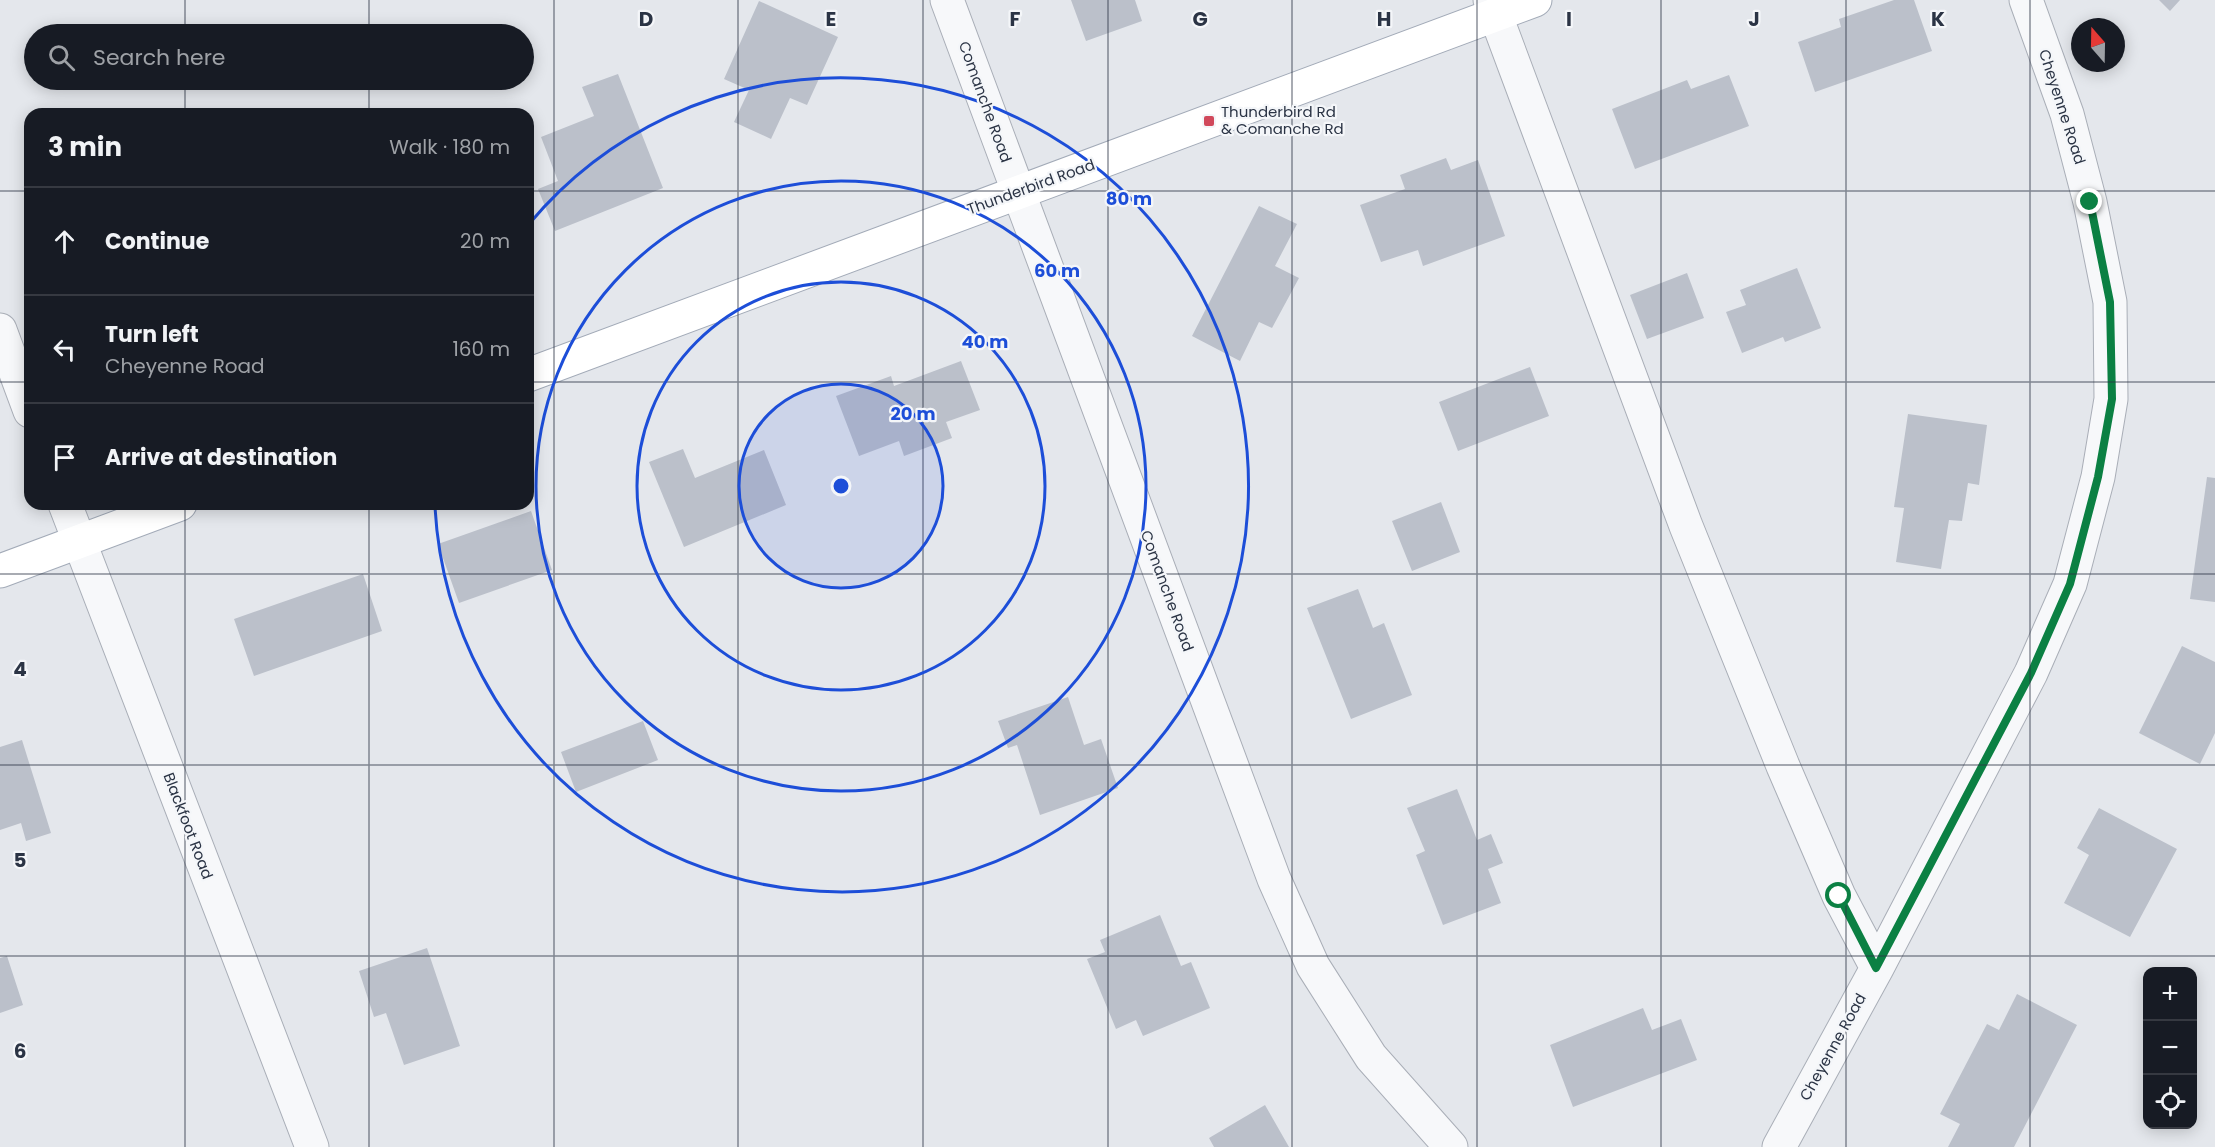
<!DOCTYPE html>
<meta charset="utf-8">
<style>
:root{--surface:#171b24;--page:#242831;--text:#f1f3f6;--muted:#9ea1a6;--line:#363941}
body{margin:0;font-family:Poppins,sans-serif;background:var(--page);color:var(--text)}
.controls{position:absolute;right:18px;bottom:18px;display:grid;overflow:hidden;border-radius:12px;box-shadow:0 3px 15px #0003}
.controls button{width:54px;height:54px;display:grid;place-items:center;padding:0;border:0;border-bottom:2px solid var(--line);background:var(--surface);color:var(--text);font:30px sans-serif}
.compass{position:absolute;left:2071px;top:18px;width:54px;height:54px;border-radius:50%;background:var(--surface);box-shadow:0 3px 15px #0003;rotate:340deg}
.stop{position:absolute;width:18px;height:18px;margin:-14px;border:4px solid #0b8043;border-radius:50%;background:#fff}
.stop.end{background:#0b8043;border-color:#fff;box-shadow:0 2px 6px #0008}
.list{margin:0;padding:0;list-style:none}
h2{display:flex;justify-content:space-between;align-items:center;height:78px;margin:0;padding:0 24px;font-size:26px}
h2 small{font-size:20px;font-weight:400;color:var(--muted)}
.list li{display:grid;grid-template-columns:39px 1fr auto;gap:18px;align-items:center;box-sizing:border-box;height:108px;padding:0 24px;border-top:2px solid var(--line)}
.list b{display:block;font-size:22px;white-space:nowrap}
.list p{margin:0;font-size:20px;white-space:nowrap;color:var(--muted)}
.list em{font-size:20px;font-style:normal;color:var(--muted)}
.icon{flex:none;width:33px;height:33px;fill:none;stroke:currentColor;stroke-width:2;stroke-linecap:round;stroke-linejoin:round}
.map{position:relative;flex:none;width:2215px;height:1147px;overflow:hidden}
.search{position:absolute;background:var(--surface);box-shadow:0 3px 15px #0003;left:24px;top:24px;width:510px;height:66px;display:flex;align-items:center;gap:15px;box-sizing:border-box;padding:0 21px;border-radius:33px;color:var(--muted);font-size:22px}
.panel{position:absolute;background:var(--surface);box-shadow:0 3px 15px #0003;left:24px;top:108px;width:510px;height:402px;border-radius:18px}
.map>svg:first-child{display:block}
.building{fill:#bbc0ca}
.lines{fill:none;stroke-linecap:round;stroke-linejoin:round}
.minor-casing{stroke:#a9aeb7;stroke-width:35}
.major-casing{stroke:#a3abb8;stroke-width:35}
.minor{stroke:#f7f8fa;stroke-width:33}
.major{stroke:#fff;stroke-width:33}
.route{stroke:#0b8043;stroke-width:8}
.grid{fill:none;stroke:#2b3445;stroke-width:1.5;stroke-opacity:0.55}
.ring{fill:none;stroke:#1d4ed8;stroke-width:3}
.poi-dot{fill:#d1495b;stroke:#f4f6f9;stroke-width:2}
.labels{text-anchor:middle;stroke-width:4.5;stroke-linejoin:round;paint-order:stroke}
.street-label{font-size:15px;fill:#2b3445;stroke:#f4f6f9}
.poi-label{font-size:15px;fill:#2b3445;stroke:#f4f6f9;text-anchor:start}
.grid-label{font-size:20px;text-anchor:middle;font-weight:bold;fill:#2b3445;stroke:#f4f6f9;stroke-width:4.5;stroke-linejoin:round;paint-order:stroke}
.centre{fill:#1d4ed8;stroke:#f4f6f9;stroke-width:3}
.ring-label{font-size:18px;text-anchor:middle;font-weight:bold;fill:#1d4ed8;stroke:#f4f6f9;stroke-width:4.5;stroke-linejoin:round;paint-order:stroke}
</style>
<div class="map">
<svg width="2215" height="1147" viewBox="0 0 2215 1147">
<rect width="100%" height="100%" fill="#e4e7ec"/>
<path class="building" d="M1071,0H1135L1142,21L1086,41Z
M1894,0H1914L1932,51L1815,92L1798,42L1841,27L1839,19Z
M2159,0H2180L2170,11Z
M759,1L838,37L807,105L790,98L771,139L734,122L749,90L724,79Z
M618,74L663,188L555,231L538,189L558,181L541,137L594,116L582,87Z
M1729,75L1749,126L1635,169L1612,109L1687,80L1691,89Z
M1446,158L1451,170L1478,160L1505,236L1423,266L1418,250L1381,262L1360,205L1405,189L1400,175Z
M1259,206L1297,224L1275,266L1299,278L1272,328L1259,322L1240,361L1192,336Z
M1797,268L1821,328L1785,342L1783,337L1742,353L1726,312L1746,305L1740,290Z
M1687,273L1704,318L1647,339L1630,295Z
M961,361L980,410L946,422L952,438L904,456L899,441L859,456L836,396L891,376L894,386Z
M1530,367L1549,416L1458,451L1439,402Z
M1908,414L1987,425L1979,485L1968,483L1962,521L1949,520L1941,569L1896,562L1904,508L1894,507Z
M683,449L695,478L764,450L786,505L684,547L649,462Z
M2207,477L2215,478V602L2190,599Z
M1441,502L1460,552L1412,571L1392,521Z
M531,511L552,570L459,603L438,544Z
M363,574L382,631L254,676L234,619Z
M1358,589L1373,628L1384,623L1412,695L1351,719L1307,608Z
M2182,646L2215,662V733L2200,764L2139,733Z
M1068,697L1084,745L1101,739L1118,788L1040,815L1017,745L1008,748L998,721Z
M643,721L658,760L576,792L561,752Z
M22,740L51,833L26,841L21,823L0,830V747Z
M1457,789L1477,840L1491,834L1503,863L1488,869L1501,903L1443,925L1416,855L1425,851L1407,808Z
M2099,808L2177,849L2130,937L2064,903L2089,855L2077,848Z
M1160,915L1181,966L1191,962L1210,1008L1143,1036L1136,1020L1116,1029L1087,959L1105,952L1100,940Z
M427,948L460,1046L404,1065L386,1013L374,1017L359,971Z
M7,956L23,1005L0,1013V958Z
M2017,994L2077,1025L2014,1147H1948L1960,1124L1940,1114L1987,1024L1999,1030Z
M1643,1008L1652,1030L1681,1019L1697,1060L1573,1107L1550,1045Z
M1265,1105L1289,1147H1214L1209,1138Z"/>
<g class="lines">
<g class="minor-casing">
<path id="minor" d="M947,0L1274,879L1313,966L1371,1057L1451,1147
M1490,0L1686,526L1783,766L1839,896L1877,968
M0,330L30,411
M65,504L312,1147
M1779,1147L1877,968L2031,673L2070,584L2098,477L2111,399L2110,302L2090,202L2067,114L2026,0"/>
</g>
<g class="major-casing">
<path id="major" d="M528,375L1535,0
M0,571L180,504"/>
</g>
<use href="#minor" class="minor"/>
<use href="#major" class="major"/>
</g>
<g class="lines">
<path class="route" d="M1839,896L1876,968L2031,673L2070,584L2098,477L2112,399L2110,302L2090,202"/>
</g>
<path class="grid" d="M185,0V34M369,0V34M554,0V1147M738,0V1147M923,0V1147M1108,0V1147M1292,0V1147M1477,0V1147M1661,0V1147M1846,0V1147M2030,0V1147M185,80V114M369,80V114M0,191H30M528,191H2215M0,382H30M528,382H2215M185,504V1147M369,504V1147M0,574H2215M0,765H2215M0,956H2215"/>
<circle cx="841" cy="486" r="102" fill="#1d4ed8" fill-opacity=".12"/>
<g class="ring">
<circle cx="841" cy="486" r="102"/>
<circle cx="841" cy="486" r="204"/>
<circle cx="841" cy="486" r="305"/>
<path d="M529 224A407 407 0 1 1 435 507"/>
</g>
<rect class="poi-dot" x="1203" y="115" width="12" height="12" rx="3"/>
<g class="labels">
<g class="street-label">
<text transform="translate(985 102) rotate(70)" y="5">Comanche Road</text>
<text transform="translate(2062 107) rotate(72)" y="5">Cheyenne Road</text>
<text transform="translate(1031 187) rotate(-20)" y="5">Thunderbird Road</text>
<text transform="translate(1167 591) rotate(70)" y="5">Comanche Road</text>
<text transform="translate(188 826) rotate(69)" y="5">Blackfoot Road</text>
<text transform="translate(1833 1047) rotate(-61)" y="5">Cheyenne Road</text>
</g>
<g class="poi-label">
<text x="1221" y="117">Thunderbird Rd<tspan x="1221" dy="17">&amp; Comanche Rd</tspan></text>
</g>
</g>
<g class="grid-label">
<text x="646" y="26">D</text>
<text x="831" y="26">E</text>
<text x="1015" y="26">F</text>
<text x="1200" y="26">G</text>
<text x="1384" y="26">H</text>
<text x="1569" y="26">I</text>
<text x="1754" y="26">J</text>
<text x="1938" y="26">K</text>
<text x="20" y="676">4</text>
<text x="20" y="867">5</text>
<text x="20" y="1058">6</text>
</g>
<circle cx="841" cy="486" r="9" class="centre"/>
<g class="ring-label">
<text x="1129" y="205">80 m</text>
<text x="1057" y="277">60 m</text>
<text x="985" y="348">40 m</text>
<text x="913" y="420">20 m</text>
</g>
</svg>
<div class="controls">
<button>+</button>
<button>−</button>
<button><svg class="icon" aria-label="locate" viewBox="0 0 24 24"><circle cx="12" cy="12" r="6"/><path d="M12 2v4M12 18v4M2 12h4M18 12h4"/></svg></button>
</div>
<svg class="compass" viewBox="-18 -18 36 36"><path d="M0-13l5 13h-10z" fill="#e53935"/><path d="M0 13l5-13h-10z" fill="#9ea1a6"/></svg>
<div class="stop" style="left:1839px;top:896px"></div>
<div class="stop end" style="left:2090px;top:202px"></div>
<div class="search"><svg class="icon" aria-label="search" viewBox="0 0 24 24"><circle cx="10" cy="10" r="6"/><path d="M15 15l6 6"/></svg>Search here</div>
<section class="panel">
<h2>3 min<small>Walk · 180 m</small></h2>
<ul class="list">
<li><svg class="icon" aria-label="ahead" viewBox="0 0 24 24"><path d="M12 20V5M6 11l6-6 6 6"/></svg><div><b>Continue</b></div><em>20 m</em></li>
<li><svg class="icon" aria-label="left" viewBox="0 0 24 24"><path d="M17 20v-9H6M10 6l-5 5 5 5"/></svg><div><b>Turn left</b><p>Cheyenne Road</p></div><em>160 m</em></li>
<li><svg class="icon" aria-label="arrive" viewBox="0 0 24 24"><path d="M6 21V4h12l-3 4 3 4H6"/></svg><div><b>Arrive at destination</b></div></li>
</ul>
</section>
</div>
